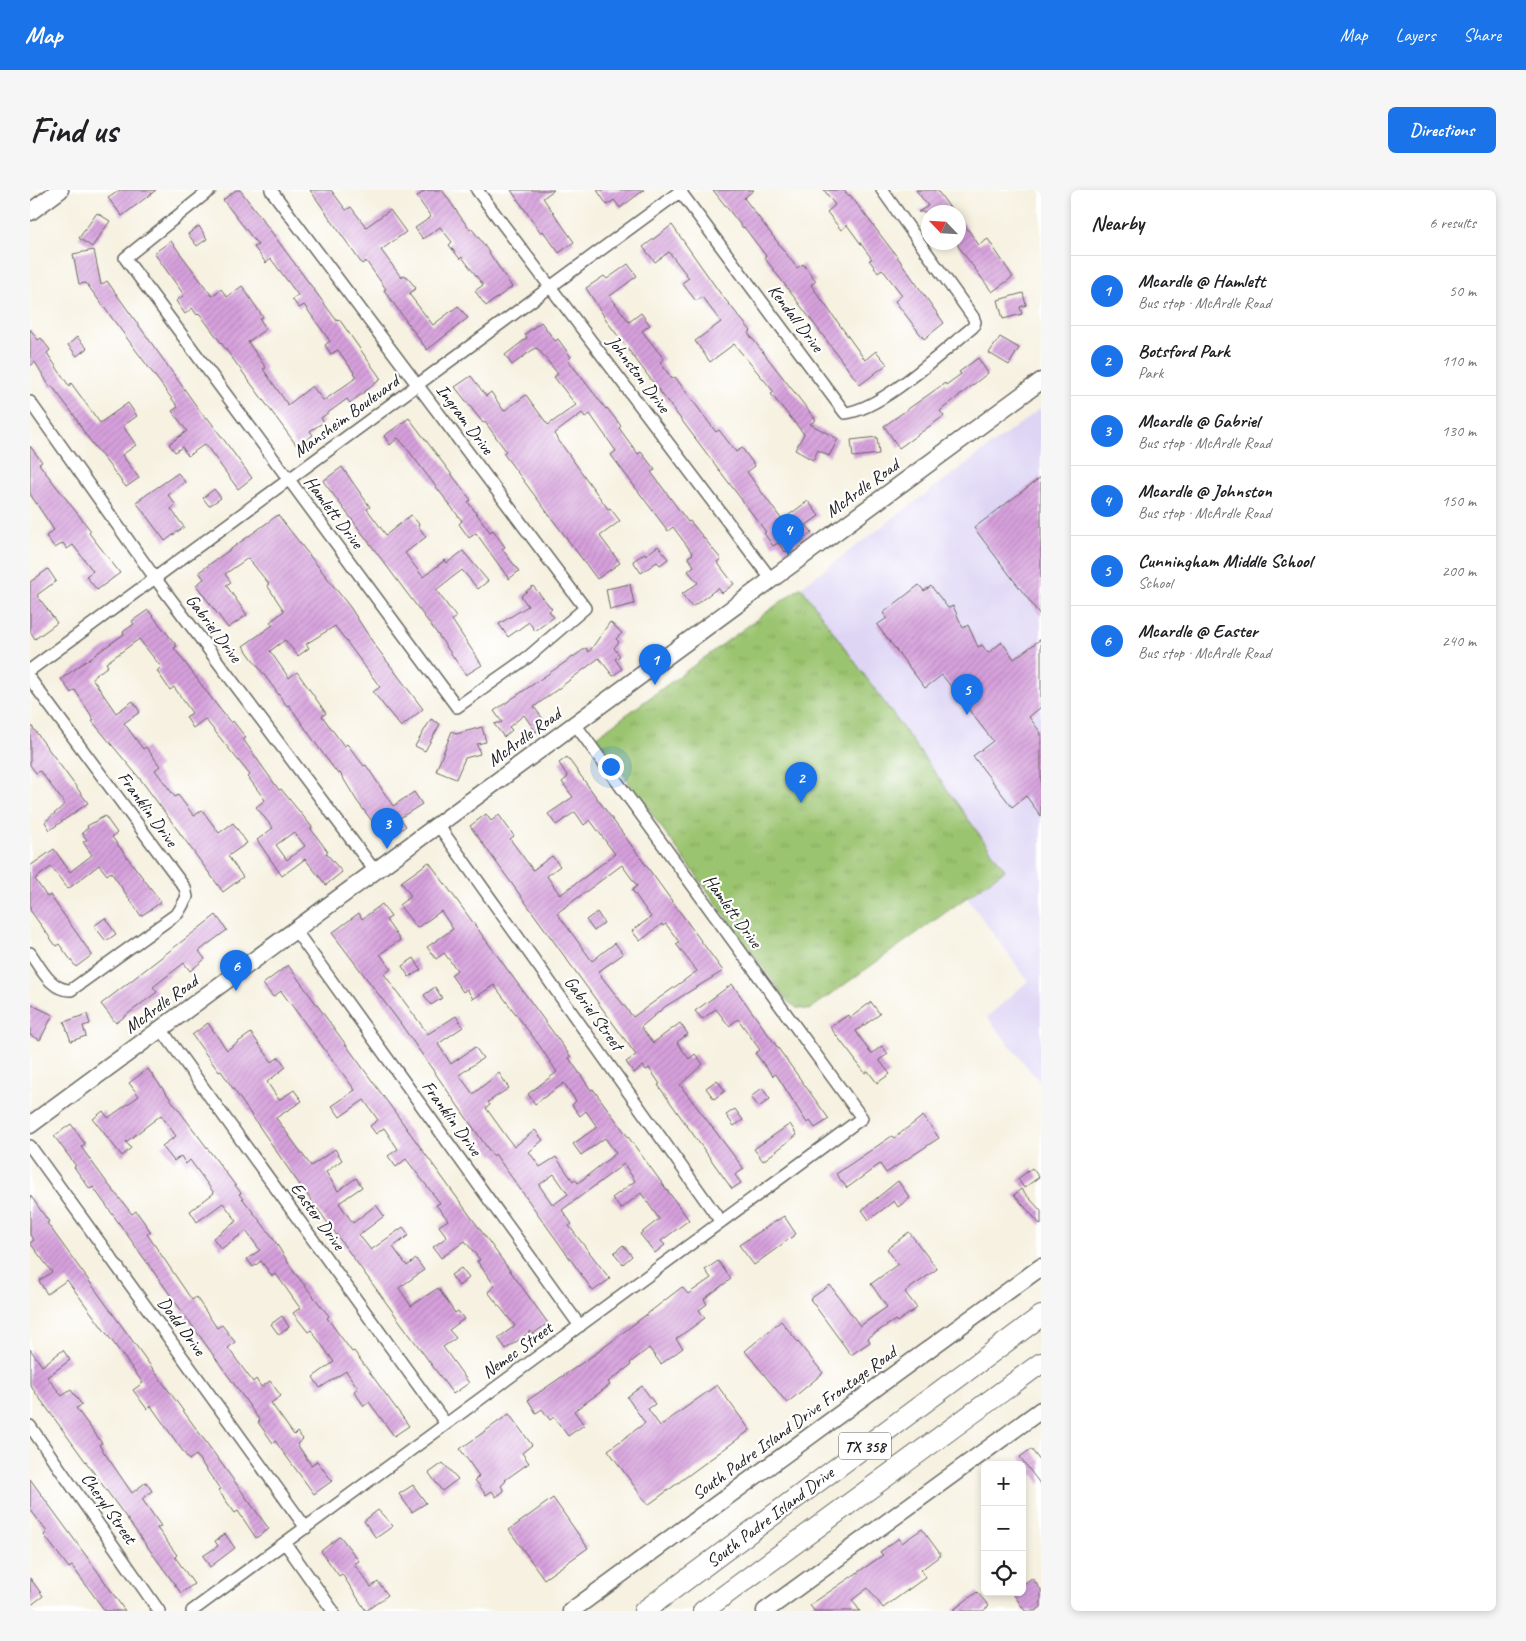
<!DOCTYPE html>
<meta charset="utf-8">
<style>
:root{--surface:#fff;--page:#f6f6f6;--text:#202124;--muted:#757577;--line:#e0e0e0;--accent:#1a73e8}
body{margin:0;font-family:Caveat,sans-serif;background:var(--page);color:var(--text)}
.controls{position:absolute;right:15px;bottom:15px;display:grid;overflow:hidden;border-radius:8px;box-shadow:0 2px 8px #0003}
.controls button{width:45px;height:45px;display:grid;place-items:center;padding:0;border:0;border-bottom:1px solid var(--line);background:var(--surface);color:var(--text);font:25px sans-serif}
.compass{position:absolute;left:891px;top:15px;width:45px;height:45px;border-radius:50%;background:var(--surface);box-shadow:0 2px 8px #0003;rotate:295deg}
.you{position:absolute;left:580px;top:576px;width:18px;height:18px;margin:-12px;border:4px solid #fff;border-radius:50%;background:#1a73e8;box-shadow:0 0 0 8px #1a73e833}
.badge{display:grid;place-items:center;width:32px;height:32px;border-radius:50%;background:var(--accent);color:#fff;font-size:16px;font-weight:700}
.pin{position:absolute;translate:-50% -41px;filter:drop-shadow(0 1px 2px #0008)}
.pin::after{content:'';position:absolute;top:26px;width:18px;height:15px;background:inherit;clip-path:polygon(0 0,100% 0,50% 100%)}
.list{margin:0;padding:0;list-style:none}
h2{display:flex;justify-content:space-between;align-items:center;height:65px;margin:0;padding:0 20px;font-size:21px}
h2 small{font-size:16px;font-weight:400;color:var(--muted)}
.list li{display:grid;grid-template-columns:32px 1fr auto;gap:15px;align-items:center;box-sizing:border-box;height:70px;padding:0 20px;border-top:1px solid var(--line)}
.list b{display:block;font-size:19px;white-space:nowrap}
.list p{margin:0;font-size:16px;white-space:nowrap;color:var(--muted)}
.list em{font-size:16px;font-style:normal;color:var(--muted)}
.icon{flex:none;width:28px;height:28px;fill:none;stroke:currentColor;stroke-width:2;stroke-linecap:round;stroke-linejoin:round}
.map{position:relative;flex:none;width:1011px;height:1421px;overflow:hidden;border-radius:8px}
header{display:flex;align-items:center;gap:30px;box-sizing:border-box;height:70px;padding:0 25px;background:var(--accent);color:#fff}
header strong{font-size:24px}
nav{display:flex;gap:28px;margin-inline-start:auto;font-size:18px}
.intro{display:flex;align-items:center;justify-content:space-between;box-sizing:border-box;height:120px;padding:0 30px}
h1{margin:0;font-size:35px}
.button{padding:12px 22px;border-radius:8px;background:var(--accent);color:#fff;font-size:18px;font-weight:700}
main{display:flex;gap:30px;padding:0 30px}
aside{flex:1;background:var(--surface);border-radius:8px;box-shadow:0 2px 8px #0003}
.map>svg:first-child{display:block}
.built{fill:#ded5f5}
.park{fill:url(#park-tufts);stroke:#5c7046}
.building{fill:url(#building-hatch);fill-rule:evenodd}
.lines{fill:none;stroke-linecap:round;stroke-linejoin:round}
.street-casing{stroke:#686761;stroke-width:14}
.secondary-casing{stroke:#686761;stroke-width:19}
.highway-casing{stroke:#686761;stroke-width:22}
.street{stroke:#fff;stroke-width:11}
.secondary{stroke:#fff;stroke-width:16}
.highway{stroke:#fff;stroke-width:20}
.labels{text-anchor:middle;stroke-width:4.5;stroke-linejoin:round;paint-order:stroke}
.shield{fill:#fff;stroke:#606060;stroke-width:1}
.shield-label{font-size:16px;font-weight:bold;fill:#1c1c1c}
.street-label{font-size:18px;fill:#1c1c1c;stroke:#fff}
</style>
<header>
<strong>Map</strong>
<nav><a>Map</a><a>Layers</a><a>Share</a></nav>
</header>
<div class="intro"><h1>Find us</h1><a class="button">Directions</a></div>
<main>
<div class="map">
<svg width="1011" height="1421" viewBox="0 0 1011 1421">
<defs>
<pattern id="park-tufts" width="24" height="20" patternUnits="userSpaceOnUse" patternTransform="scale(1.25)"><rect width="24" height="20" fill="#9bc470"/><path d="M3 7l-1-3M5 7V3M7 7l1-3M15 17l-1-3M17 17v-4M19 17l1-3" fill="none" stroke="#85a860"/></pattern>
<pattern id="building-hatch" width="6" height="6" patternUnits="userSpaceOnUse" patternTransform="scale(1.25)"><rect width="6" height="6" fill="#d6a0dc"/><path d="M-1 1l2-2M0 6l6-6M5 7l2-2" fill="none" stroke="#b789bc"/></pattern>
</defs>
<rect width="100%" height="100%" fill="#fff"/>
<filter id="ink" filterUnits="userSpaceOnUse"><feTurbulence type="fractalNoise" baseFrequency=".02" numOctaves="2"/><feDisplacementMap in="SourceGraphic" scale="10" xChannelSelector="R" yChannelSelector="G"/><feConvolveMatrix kernelMatrix="1 2 1 2 8 2 1 2 1" color-interpolation-filters="sRGB"/></filter>
<filter id="wash" filterUnits="userSpaceOnUse"><feTurbulence type="fractalNoise" baseFrequency=".0096" numOctaves="4" result="noise"/><feDisplacementMap in="SourceGraphic" scale="20" xChannelSelector="R" yChannelSelector="G"/><feGaussianBlur stdDeviation="1.12" result="paint"/><feColorMatrix in="noise" values="0 0 0 0 0 0 0 0 0 0 0 0 0 0 0 0 0 1.4 0 .05"/><feComposite in="paint" operator="in"/></filter>
<g filter="url(#wash)">
<rect width="100%" height="100%" fill="#f6f1e0"/>
<path class="built" d="M1011,218V894L957,827L998,791L937,708L975,680L771,397Z"/>
<path class="park" d="M771,397L975,680L779,820L767,818L758,812L566,547Z"/>
<g id="blocks">
<path class="building" d="M90,0H126L92,26L78,8Z
M206,0H210L226,21L307,131L309,129L351,189L320,213L317,209L291,228L294,232L280,241L283,245L267,256L169,123L167,125L162,118L155,124L146,111L154,105L124,63L141,51L182,106L191,99L197,107L212,96L233,127L230,129L236,139L218,152L236,178L233,179L258,215L282,196L293,210L296,209L327,187L308,160L301,164L295,155L300,151L274,115L269,118L262,109L268,105L241,69L236,73L224,57L228,55L193,10Z
M280,0H301L316,20L321,17L336,37L360,20L376,42L351,60L371,87L375,85L386,98L379,104L403,135L428,116L438,128L397,160L354,100L356,99L336,71L332,74Z
M396,0H412L439,39L441,38L452,52L482,97L456,116L445,101L453,95L432,67L430,69L419,55L422,52L410,37L393,49L385,38L401,27L387,7Z
M481,0H524L513,8L544,52L529,63L513,41L511,43Z
M567,0H614L590,18L584,10L577,15Z
M683,0H724L714,8L767,78L773,74L786,91L781,95L835,170L846,161L857,174L830,195L734,67L736,66L714,37L713,38Z
M794,0H814L818,6L820,5L868,68L914,133L894,149L865,111L872,105L852,79L848,82L839,70L842,69L817,35L811,40L797,22L805,15Z
M886,0H907L923,22H888L898,16Z
M67,23L80,31L62,57L49,48Z
M928,26L949,55L958,49L983,87L962,102L928,56Z
M642,35L690,103L721,141L718,143L786,230L780,234L808,249L799,266L788,260L783,270L765,260L774,244L741,204L744,202L704,154L680,172L665,151L691,132L672,107L666,111L652,93L659,88L639,62L625,72L613,57Z
M169,36L177,49L167,56L158,44Z
M64,60L71,95L77,91L175,228L177,227L222,288L208,299L175,254L158,266L152,257L145,262L139,254L157,241L142,221L148,217L56,93L49,94L43,64Z
M598,74L607,86L580,106L599,132L611,123L620,135L612,141L634,169L630,172L642,189L645,187L686,242L689,240L706,262L712,258L725,276L717,282L752,330L778,311L789,326L776,335L782,342L755,362L748,353L743,356L734,343L736,342L579,134L556,98L574,86L577,89Z
M993,103L996,115L990,117L992,124L973,129L968,110Z
M511,132L525,151L528,149L541,167L538,170L576,219L577,218L591,236L589,238L608,264L611,262L625,280L621,282L658,332L660,331L691,369L687,372L704,394L692,403L688,398L662,417L652,404L668,393L658,381L664,376L658,367L663,364L643,337L638,341L581,265L586,261L560,224L555,227L552,223L524,244L578,319L580,318L590,331L570,346L590,373L567,389L473,263L476,261L455,232L453,233L425,197L441,186L456,206L461,202L474,221L496,205L518,235L546,215L524,187L528,184L508,159L505,158L482,175L475,165L497,148L495,144Z
M0,139L8,150L11,148L20,160L17,163L39,196L41,193L70,233L98,213L107,226L93,236L106,255L92,265L109,288L96,297L55,244L44,225L22,196L20,197L5,172L0,176Z
M47,147L57,158L47,166L38,155Z
M970,147L989,158L979,175L959,163Z
M948,168L958,183L910,221L914,226L869,258L854,236L915,193L916,195L931,184L929,182Z
M379,228L441,310L438,312L460,342L463,340L475,357L472,359L489,381L479,389L446,343L439,348L429,334L432,331L375,256L368,248L360,255L354,246Z
M847,247L849,264L823,267L821,250Z
M0,256L12,272L9,274L61,341L59,343L90,383L67,400L56,386L63,381L43,355L37,359L33,353L25,358L16,346L24,340L0,304Z
M312,277L340,317L337,319L356,345L381,325L389,334L388,336L396,347L375,363L393,387L415,370L417,373L433,361L458,391L448,399L432,380L406,400L426,427L422,430L452,475L436,485L406,442L293,291Z
M148,283L155,292L138,305L146,315L141,319L154,337L135,351L106,312Z
M1011,287V426L944,338Z
M184,299L191,308L179,316L173,308Z
M248,325L320,417L344,454L393,519L371,537L343,502L350,497L305,436L276,454L279,458L268,466L255,450L240,461L259,488L267,482L296,523L292,526L314,556L317,554L334,576L336,575L363,616L384,602L392,614L370,628L376,636L357,651L327,611L310,583L308,584L291,561L259,515L257,516L213,456L243,435L240,432L254,421L237,395L239,394L218,368L195,384L201,392L196,395L217,425L198,438L166,395L174,389L169,382Z
M628,356L638,369L630,375L627,372L611,383L603,371L615,363L616,365Z
M18,379L26,391L7,405L27,433L5,449L0,441V392Z
M600,394L604,414L580,420L576,399Z
M889,395L894,401L901,396L918,418L923,416L933,438L938,435L948,457L952,455L958,463L972,452L984,469L1011,449V517L999,527L1011,543V626L996,606L982,617L943,566L963,551L912,485L895,498L847,435L857,428L853,423Z
M503,396L522,419L519,421L524,427L505,441L499,432L478,447L469,434L498,416L491,406Z
M118,420L147,456L144,458L185,513L201,533L203,531L216,548L213,549L249,600L251,599L282,637L281,639L298,662L296,663L312,682L296,695L275,669L252,686L227,650L243,638L226,617L235,610L218,587L220,585L175,529L163,538L156,527L162,523L144,497L140,500L127,481L131,477L109,449L76,473L78,476L62,488L86,523L103,511L110,522L94,533L113,559L116,557L130,576L125,580L145,607L148,605L164,626L172,620L189,643L203,633L217,653L198,666L213,687L193,702L111,590L62,531L64,530L45,500L41,503L31,489L94,444L93,442L104,434L102,431ZM264,642L275,656L257,670L246,655Z
M580,432L592,443L586,449L589,452L584,458L590,466L585,469L592,479L583,486L569,468L504,517L517,534L506,542L494,525L479,537L482,540L474,547L464,534L472,532L464,521L556,458L559,462Z
M401,529L410,534L395,561L385,556Z
M0,534L58,613L20,640L15,632L35,614L10,581L6,583L0,575Z
M452,537L456,552L447,554L450,564L435,568L426,589L406,581L422,541L426,544Z
M537,567L693,781L636,816L611,837L623,853L650,833L658,844L647,852L659,869L665,864L673,874L650,895L714,979L705,985L711,993L702,999L628,895L630,894L619,878L616,880L613,876L604,883L596,872L606,865L440,636L456,624L461,631L469,625L484,646L480,649L503,680L522,666L530,676L517,686L530,705L548,692L585,664L560,630L554,635L545,622L526,635L518,624L543,607L532,592L538,587L529,573ZM592,675L607,696L602,700L621,727L602,741L610,751L632,734L633,736L636,734L649,752L646,754L667,781L603,827L568,782L593,764L585,753L562,771L527,723Z
M75,626L87,643L82,647L131,712L111,726L81,682L77,685L69,675L38,699L21,677L5,689L17,707L20,705L62,765L46,777L29,754L26,756L0,720V676L24,659L40,682L62,665L53,652L57,650L52,643L58,638L57,636Z
M399,672L541,867L539,868L561,900L563,899L659,1030L631,1051L635,1055L625,1063L610,1044L629,1029L611,1003L591,1019L582,1008L605,991L594,974L532,1020L542,1034L539,1036L580,1089L563,1101L465,964L463,966L368,830L302,743L329,723L332,729L352,714L361,727L356,730L370,750L350,764L361,779L354,784L398,844L426,826L433,837L408,854L421,874L445,857L453,868L429,885L443,904L469,883L479,898L458,912L460,915L456,918L484,957L505,940L513,950L499,962L510,977L526,967L543,991L545,989L548,993L586,963L575,948L551,965L543,954L567,937L556,921L550,926L542,915L546,911L534,893L505,914L498,904L527,882L509,855L464,795L443,809L437,799L433,802L421,785L427,780L414,763L406,769L397,757L423,739L411,721L387,738L369,715L381,706L371,692ZM524,984L538,1004L523,1015L509,995Z
M567,722L574,733L564,741L556,730Z
M186,725L197,740L169,761L175,769L160,781L154,773L123,797L127,802L86,833L71,814Z
M75,728L86,744L76,751L64,736Z
M384,768L391,780L379,787L372,776Z
M258,775L518,1133L503,1144L501,1141L476,1159L468,1148L485,1136L458,1102L465,1096L447,1071L450,1070L435,1051L411,1068L403,1057L417,1047L409,1036L418,1030L406,1015L410,1013L376,969L366,977L358,966L368,959L354,938L346,944L340,936L348,930L334,910L310,927L302,916L325,900L251,801L243,807L233,794Z
M702,794L799,929L785,938L780,931L777,933L746,884L743,886L725,863L730,860L708,829L699,836L686,819L672,829L665,821Z
M405,797L412,808L401,815L394,805Z
M841,812L850,824L826,841L841,864L852,856L858,864L849,870L860,884L847,893L838,881L835,883L800,837L818,825L820,828Z
M0,814L23,825L10,850L0,845Z
M57,824L60,834L53,836L56,846L41,851L34,832Z
M178,833L197,860L221,843L242,872L249,867L256,877L237,892L249,910L264,900L272,911L246,928L281,976L305,959L312,970L296,982L308,1001L326,988L332,997L309,1013L323,1033L346,1015L354,1026L329,1045L341,1060L373,1037L379,1045L363,1057L377,1076L386,1069L394,1080L369,1098L381,1116L408,1098L425,1123L428,1121L434,1129L419,1140L426,1148L413,1157L439,1193L423,1204L262,984L191,881L189,882L162,845Z
M118,879L211,1003L209,1004L241,1045L264,1082L299,1126L297,1128L322,1162L324,1161L379,1236L364,1246L339,1212L334,1216L324,1201L328,1198L316,1181L290,1198L283,1187L304,1172L281,1140L278,1142L263,1123L270,1118L246,1084L242,1086L231,1071L223,1077L217,1069L230,1060L216,1041L191,1059L183,1048L207,1031L193,1013L167,1032L160,1021L184,1003L160,970L156,974L151,966L144,971L132,956L146,946L131,925L96,952L101,958L92,966L63,929L73,921L78,928L109,906L99,893Z
M687,890L695,901L684,909L676,898Z
M732,898L740,909L729,917L721,907Z
M705,919L713,930L704,936L696,925Z
M893,926L909,948L856,983L850,974L817,998L806,984L862,946L864,948Z
M41,934L55,954L51,957L78,994L102,1024L106,1021L121,1042L117,1044L162,1110L166,1107L187,1138L192,1135L205,1152L198,1158L223,1192L226,1189L231,1197L240,1191L251,1206L241,1213L264,1245L267,1242L273,1249L267,1254L281,1275L287,1271L302,1291L284,1304L245,1251L243,1253L228,1232L230,1231L209,1201L63,997L60,999L44,977L46,976L24,946Z
M760,934L767,945L733,971L724,959Z
M1002,978L1009,987L994,998L988,989Z
M868,991L880,1008L868,1017L864,1011L839,1030L832,1020Z
M991,999L1011,1021V1035L984,1005Z
M0,1005L19,1032L17,1033L239,1339L226,1348L208,1321L205,1323L188,1300L190,1299L166,1265L159,1270L121,1216L117,1219L103,1200L113,1193L37,1090L17,1104L9,1091L22,1082L0,1053L4,1050L0,1045Z
M754,1026L766,1044L724,1075L709,1055Z
M879,1042L907,1079L875,1102L887,1118L867,1132L865,1130L838,1148L840,1152L821,1165L780,1109L800,1095L830,1136L857,1117L841,1094L868,1074L857,1059Z
M593,1055L602,1066L593,1074L584,1063Z
M688,1071L701,1089L674,1109L677,1114L669,1120L675,1128L646,1149L653,1158L631,1174L619,1158L600,1173L601,1175L578,1192L580,1195L544,1221L554,1235L538,1246L524,1227L520,1230L512,1219L506,1223L498,1210L568,1162L652,1097L658,1104L681,1088L675,1080Z
M431,1078L439,1088L429,1096L421,1085Z
M252,1126L259,1137L249,1145L241,1134Z
M751,1131L793,1183L757,1213L715,1161Z
M0,1159L12,1176L33,1160L40,1170L17,1187L32,1206L41,1200L52,1215L46,1218L72,1253L69,1255L102,1303L116,1292L122,1301L112,1309L131,1336L127,1338L147,1365L145,1367L164,1394L151,1403L0,1195Z
M687,1195L720,1240L618,1315L578,1260L615,1233L597,1207L612,1196L625,1214L618,1219L630,1236Z
M479,1224L502,1255L492,1263L499,1273L475,1290L476,1291L471,1296L474,1301L466,1307L462,1301L456,1305L445,1290L449,1286L430,1259Z
M1001,1259L1011,1272V1295L990,1267Z
M413,1273L428,1289L412,1301L399,1283Z
M0,1289L68,1382L95,1421H75L42,1376L39,1378L14,1345L17,1342L0,1319Z
M383,1295L396,1313L382,1322L369,1304Z
M523,1308L558,1358L514,1389L479,1340Z
M348,1320L363,1336L346,1348L334,1331Z
M892,1339L911,1365L891,1380L896,1387L853,1418L838,1398L822,1410L830,1421H784L780,1415L853,1365L850,1362L869,1348L872,1353Z
M195,1344L205,1358L180,1377L173,1366L188,1356L185,1351Z
M310,1346L329,1371L324,1374L341,1397L348,1392L358,1405L336,1421L312,1384L309,1386L291,1361Z
M0,1388L13,1406L0,1416Z
M1002,1388L1011,1400V1417L1005,1421H995L982,1402H992V1395Z
M947,1402L959,1416L953,1421H922Z"/>
</g>
</g>
<g filter="url(#ink)">
<use href="#blocks" fill-opacity="0" stroke="#686761" stroke-width="1"/>
<g class="lines">
<g class="street-casing">
<path id="street" d="M180,0L95,68L427,517L498,467L555,418L241,0
M447,0L741,389
M649,0L815,223C852,219 912,162 943,137L945,132L943,127L852,0
M0,212L125,388L345,681
M0,480L652,0
M0,489L155,698L157,707L148,723L41,800C21,801 10,777 0,763
M408,635L691,1032
M265,740L550,1136
M131,839L416,1234
M0,956L276,1338
M0,1236L129,1421
M255,1353L303,1421
M162,1421L832,928L545,534"/>
</g>
<g class="secondary-casing">
<path id="secondary" d="M0,22L30,0
M0,935L1011,191
M541,1421L1011,1077
M735,1421L1011,1220"/>
</g>
<g class="highway-casing">
<path id="highway" d="M614,1421L1011,1126
M673,1421L1011,1173"/>
</g>
<use href="#street" class="street"/>
<use href="#secondary" class="secondary"/>
<use href="#highway" class="highway"/>
</g>
</g>
<g class="labels">
<rect class="shield" x="809" y="1242.5" width="52" height="27" rx="4"/>
<g class="shield-label">
<text x="835" y="1262">TX 358</text>
</g>
<g class="street-label">
<text transform="translate(766 128) rotate(53)" y="6">Kendall Drive</text>
<text transform="translate(609 184) rotate(53)" y="6">Johnston Drive</text>
<text transform="translate(316 226) rotate(-36)" y="6">Mansheim Boulevard</text>
<text transform="translate(435 229) rotate(53)" y="6">Ingram Drive</text>
<text transform="translate(832 298) rotate(-36)" y="6">McArdle Road</text>
<text transform="translate(304 322) rotate(53)" y="6">Hamlett Drive</text>
<text transform="translate(184 438) rotate(53)" y="6">Gabriel Drive</text>
<text transform="translate(494 547) rotate(-36)" y="6">McArdle Road</text>
<text transform="translate(118 619) rotate(54)" y="6">Franklin Drive</text>
<text transform="translate(703 721) rotate(54)" y="6">Hamlett Drive</text>
<text transform="translate(131 814) rotate(-36)" y="6">McArdle Road</text>
<text transform="translate(564 823) rotate(54)" y="6">Gabriel Street</text>
<text transform="translate(422 928) rotate(54)" y="6">Franklin Drive</text>
<text transform="translate(288 1026) rotate(54)" y="6">Easter Drive</text>
<text transform="translate(152 1136) rotate(54)" y="6">Dodd Drive</text>
<text transform="translate(487 1160) rotate(-36)" y="6">Nemec Street</text>
<text transform="translate(764 1233) rotate(-36)" y="6">South Padre Island Drive Frontage Road</text>
<text transform="translate(79 1318) rotate(55)" y="6">Cheryl Street</text>
<text transform="translate(740 1327) rotate(-37)" y="6">South Padre Island Drive</text>
</g>
</g>
</svg>
<div class="controls">
<button>+</button>
<button>−</button>
<button><svg class="icon" aria-label="locate" viewBox="0 0 24 24"><circle cx="12" cy="12" r="6"/><path d="M12 2v4M12 18v4M2 12h4M18 12h4"/></svg></button>
</div>
<svg class="compass" viewBox="-18 -18 36 36"><path d="M0-13l5 13h-10z" fill="#e53935"/><path d="M0 13l5-13h-10z" fill="#757577"/></svg>
<div class="you"></div>
<div class="pin badge" style="left:625px;top:495px">1</div>
<div class="pin badge" style="left:771px;top:613px">2</div>
<div class="pin badge" style="left:357px;top:659px">3</div>
<div class="pin badge" style="left:758px;top:365px">4</div>
<div class="pin badge" style="left:937px;top:525px">5</div>
<div class="pin badge" style="left:206px;top:801px">6</div>
</div>
<aside>
<h2>Nearby<small>6 results</small></h2>
<ul class="list">
<li><span class="badge">1</span><div><b>Mcardle @ Hamlett</b><p>Bus stop · McArdle Road</p></div><em>50 m</em></li>
<li><span class="badge">2</span><div><b>Botsford Park</b><p>Park</p></div><em>110 m</em></li>
<li><span class="badge">3</span><div><b>Mcardle @ Gabriel</b><p>Bus stop · McArdle Road</p></div><em>130 m</em></li>
<li><span class="badge">4</span><div><b>Mcardle @ Johnston</b><p>Bus stop · McArdle Road</p></div><em>150 m</em></li>
<li><span class="badge">5</span><div><b>Cunningham Middle School</b><p>School</p></div><em>200 m</em></li>
<li><span class="badge">6</span><div><b>Mcardle @ Easter</b><p>Bus stop · McArdle Road</p></div><em>240 m</em></li>
</ul>
</aside>
</main>
